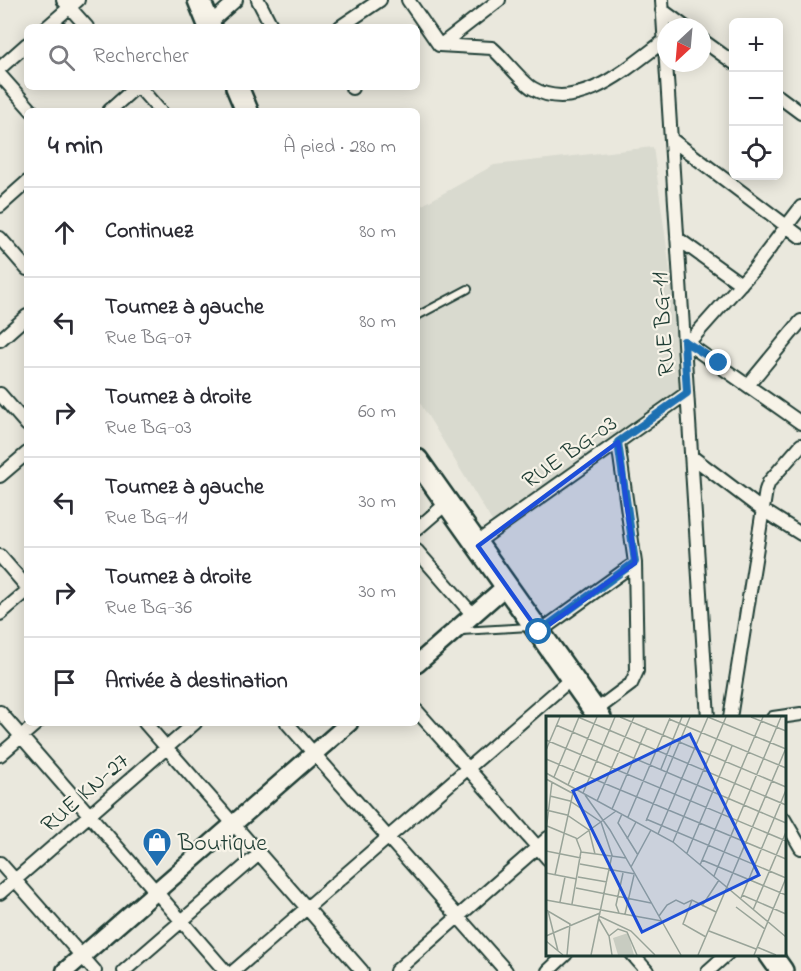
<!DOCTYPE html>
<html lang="fr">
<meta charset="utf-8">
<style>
:root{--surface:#fff;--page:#f2f2f3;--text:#2b2b33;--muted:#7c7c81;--line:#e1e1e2}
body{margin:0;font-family:"Indie Flower",sans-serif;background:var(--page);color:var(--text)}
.controls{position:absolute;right:18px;top:18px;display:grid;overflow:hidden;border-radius:9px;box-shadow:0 3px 15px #0003}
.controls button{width:54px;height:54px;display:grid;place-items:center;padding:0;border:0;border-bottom:2px solid var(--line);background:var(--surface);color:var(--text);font:30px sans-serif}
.compass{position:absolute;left:657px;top:18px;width:54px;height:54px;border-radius:50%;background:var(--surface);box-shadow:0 3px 15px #0003;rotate:206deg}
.stop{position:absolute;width:18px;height:18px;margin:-14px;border:4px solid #1f6fb2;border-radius:50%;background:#fff}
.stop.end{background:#1f6fb2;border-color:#fff;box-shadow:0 2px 6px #0008}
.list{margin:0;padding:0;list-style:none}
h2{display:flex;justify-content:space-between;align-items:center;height:78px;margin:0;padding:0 24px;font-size:26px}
h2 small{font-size:20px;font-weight:400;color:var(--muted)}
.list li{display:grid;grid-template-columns:39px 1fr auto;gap:18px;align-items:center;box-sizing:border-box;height:90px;padding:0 24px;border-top:2px solid var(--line)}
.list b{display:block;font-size:22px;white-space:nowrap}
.list p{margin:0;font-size:20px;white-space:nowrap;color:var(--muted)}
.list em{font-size:20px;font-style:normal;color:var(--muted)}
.icon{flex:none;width:33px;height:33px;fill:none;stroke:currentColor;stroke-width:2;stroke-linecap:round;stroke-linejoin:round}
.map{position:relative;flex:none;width:801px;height:971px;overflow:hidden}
.search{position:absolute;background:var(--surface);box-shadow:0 3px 15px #0003;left:24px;top:24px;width:396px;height:66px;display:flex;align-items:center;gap:15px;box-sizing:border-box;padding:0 21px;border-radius:9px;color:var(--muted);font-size:22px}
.panel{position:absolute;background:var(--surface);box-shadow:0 3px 15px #0003;left:24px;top:108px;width:396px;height:618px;border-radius:9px}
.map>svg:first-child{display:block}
.built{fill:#d9dacf}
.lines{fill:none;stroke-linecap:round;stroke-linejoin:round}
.lane-casing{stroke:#1f3d34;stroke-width:10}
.street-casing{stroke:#1f3d34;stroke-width:16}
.secondary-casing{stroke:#1f3d34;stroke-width:21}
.highway-casing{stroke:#1f3d34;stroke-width:26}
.lane{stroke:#f7f3e8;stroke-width:6}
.street{stroke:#f7f3e8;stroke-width:12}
.secondary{stroke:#f7f3e8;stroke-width:16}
.highway{stroke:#f7f3e8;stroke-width:21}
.route{stroke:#1f6fb2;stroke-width:8}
.marked{fill:#1d4ed8;fill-opacity:0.2;stroke:#1d4ed8;stroke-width:4.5;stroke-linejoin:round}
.labels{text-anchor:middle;stroke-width:4.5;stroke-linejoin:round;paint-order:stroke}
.street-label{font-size:24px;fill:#1f3d34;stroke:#f7f3e8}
.poi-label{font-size:24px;fill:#1f3d34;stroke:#f7f3e8;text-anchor:start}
.inset-road{fill:none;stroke:#99a499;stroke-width:1.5}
.view{fill:#1d4ed8;fill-opacity:0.15;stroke:#1d4ed8;stroke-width:3}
.inset-edge{fill:none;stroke:#1f3d34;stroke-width:3}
</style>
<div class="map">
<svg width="801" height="971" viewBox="0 0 801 971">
<rect width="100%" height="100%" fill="#eae8dd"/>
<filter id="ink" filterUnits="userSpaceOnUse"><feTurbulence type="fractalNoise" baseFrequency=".0167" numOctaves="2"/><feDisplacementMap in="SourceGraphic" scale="12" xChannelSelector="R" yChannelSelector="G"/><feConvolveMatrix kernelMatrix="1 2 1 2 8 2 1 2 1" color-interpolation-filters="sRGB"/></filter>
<g filter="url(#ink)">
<path class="built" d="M653,147L687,393L496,528L417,398V208L494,165Z"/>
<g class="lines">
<g class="lane-casing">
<path id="lane" d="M417,316L468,289
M461,631L529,627"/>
</g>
<g class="street-casing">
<path id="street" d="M63,0L87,27
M258,0L272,27
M408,0L439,45L492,48C504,58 520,80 532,88C577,115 629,67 664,41
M662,0L708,718
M662,10L685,27
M207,26L236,0
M47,27L78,0
M340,27L380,0
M702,40L734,63
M442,44L499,0
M0,68L27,44
M0,75L32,111
M139,87L160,111
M352,87V88
M778,96L801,113
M109,111L136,87
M671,139L801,237
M0,206L27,182
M0,238L27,269
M677,238L741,284
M0,340L27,316
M684,341L801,423
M689,342L754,269L801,207
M749,384L801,321
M0,394L27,425
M691,456L761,509L801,534
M0,476L27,453
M417,529L447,503
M476,543L687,393
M417,551L473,615
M0,556L27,587
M0,614L27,591
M539,632L635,563
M417,711L548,859
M595,711L631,684L637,671L635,563L618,442
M0,712L225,971
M730,718L766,490L769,482L801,445
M773,718L801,714
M145,723L362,971
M287,723L506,971
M0,755L37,723
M784,819L801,848
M0,863L95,971
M0,893L195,723
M632,954L647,971
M124,971L259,854
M234,971L572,678
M396,971L548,838
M548,971L566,954
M708,971L727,954"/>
</g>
<g class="secondary-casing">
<path id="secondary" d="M417,664L506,586
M65,971L349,723"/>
</g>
<g class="highway-casing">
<path id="highway" d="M199,0L210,27
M237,87L247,111
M417,460L600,718
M770,954L782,971"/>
</g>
<use href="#lane" class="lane"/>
<use href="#street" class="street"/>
<use href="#secondary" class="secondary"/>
<use href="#highway" class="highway"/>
</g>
</g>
<g class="lines" filter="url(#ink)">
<path class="route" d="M539,632L635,562L618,442L687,393L684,341L719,363"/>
</g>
<path class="marked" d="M618,442L635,563L539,632L478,546Z"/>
<defs>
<g id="shop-pin" transform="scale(1.5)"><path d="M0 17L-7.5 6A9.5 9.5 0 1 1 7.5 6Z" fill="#1f6fb2" stroke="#f7f3e8"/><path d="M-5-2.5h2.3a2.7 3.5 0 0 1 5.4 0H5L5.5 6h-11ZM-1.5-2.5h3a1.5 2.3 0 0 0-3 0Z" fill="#fff"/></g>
</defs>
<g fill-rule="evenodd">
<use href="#shop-pin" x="157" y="842"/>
</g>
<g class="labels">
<g class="street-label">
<text transform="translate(662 324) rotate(-94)" y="8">RUE BG-11</text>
<text transform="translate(569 451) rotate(-35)" y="8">RUE BG-03</text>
<text transform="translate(84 792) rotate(-41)" y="8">RUE KN-27</text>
</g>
<g class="poi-label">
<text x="178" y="850">Boutique</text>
</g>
</g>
<g transform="translate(546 716)">
<rect width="240" height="240" fill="#eae8dd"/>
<path d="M82,217L88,239H72L67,222Z" fill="#c8ccc1"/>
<path class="inset-road" d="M32,1L240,89M74,1L240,71M162,1L240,33M205,1L240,15M123,3L240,52M10,9L240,107M0,24L240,125M0,34L14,1M0,43L240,143M115,53L136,1M0,57L127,126L240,221M8,61L33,1M0,63L26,77M22,69L51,1M37,77L69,1M39,79L64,114L135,239M4,80L24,85L55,106L66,139L45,239M51,85L88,1M66,93L101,12M0,94L21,99L43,114L49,138M76,98L72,107L92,139M82,101L124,2M100,103L240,162M100,105L144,1M1,110L30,122L35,135L26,188M0,115L6,66M112,118L162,1M31,123L70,95M81,123L90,106M127,126L180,1M0,135L35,142M35,136L80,142M141,137L186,30M156,144L240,179M34,148L89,158M154,149L217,1M85,151L105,114M0,157L31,163M9,159L28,72M168,160L235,1M32,161L61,166M30,172L105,187M196,179L240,198M195,182L240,74M0,184L116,205M146,184L137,208L160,221M14,186L19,161M156,190L173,164M190,191L219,213M207,194L240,116M73,197L70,189L77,157M79,198L88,159M53,200L85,215L109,239M113,200L121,189L130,184L138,188L146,184L170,196M53,203L63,220L66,239M163,215L210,233M0,220L54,197M63,220L72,213L81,216L91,239M0,225L17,239M211,231L230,239M12,235L2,195L24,208L21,239M152,239L240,32M208,239L240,162"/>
<path class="view" d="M144,18L213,159L96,216L27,75Z"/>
<rect width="240" height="240" class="inset-edge"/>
</g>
</svg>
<div class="controls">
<button>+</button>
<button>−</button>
<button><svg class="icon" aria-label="locate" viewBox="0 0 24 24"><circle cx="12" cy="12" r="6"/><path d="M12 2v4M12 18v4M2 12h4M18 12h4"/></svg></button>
</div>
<svg class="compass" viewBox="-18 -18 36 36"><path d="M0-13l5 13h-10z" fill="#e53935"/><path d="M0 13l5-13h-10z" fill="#7c7c81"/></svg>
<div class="stop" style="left:539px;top:632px"></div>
<div class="stop end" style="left:719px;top:363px"></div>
<div class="search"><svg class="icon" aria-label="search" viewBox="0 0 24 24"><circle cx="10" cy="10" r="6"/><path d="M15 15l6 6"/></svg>Rechercher</div>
<section class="panel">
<h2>4 min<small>À pied · 280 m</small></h2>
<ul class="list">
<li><svg class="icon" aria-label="ahead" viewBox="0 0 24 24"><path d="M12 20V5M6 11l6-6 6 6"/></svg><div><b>Continuez</b></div><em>80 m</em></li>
<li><svg class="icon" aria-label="left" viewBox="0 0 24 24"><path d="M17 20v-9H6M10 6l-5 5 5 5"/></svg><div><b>Tournez à gauche</b><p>Rue BG-07</p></div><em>80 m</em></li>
<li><svg class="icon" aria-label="right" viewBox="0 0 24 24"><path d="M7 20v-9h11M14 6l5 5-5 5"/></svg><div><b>Tournez à droite</b><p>Rue BG-03</p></div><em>60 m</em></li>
<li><svg class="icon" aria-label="left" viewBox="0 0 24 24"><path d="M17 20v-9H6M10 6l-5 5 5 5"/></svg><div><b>Tournez à gauche</b><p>Rue BG-11</p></div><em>30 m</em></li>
<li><svg class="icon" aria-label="right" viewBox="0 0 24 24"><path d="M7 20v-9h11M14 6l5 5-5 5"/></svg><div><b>Tournez à droite</b><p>Rue BG-36</p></div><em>30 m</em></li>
<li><svg class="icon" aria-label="arrive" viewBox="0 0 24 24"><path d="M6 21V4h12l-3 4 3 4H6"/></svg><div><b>Arrivée à destination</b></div></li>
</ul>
</section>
</div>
